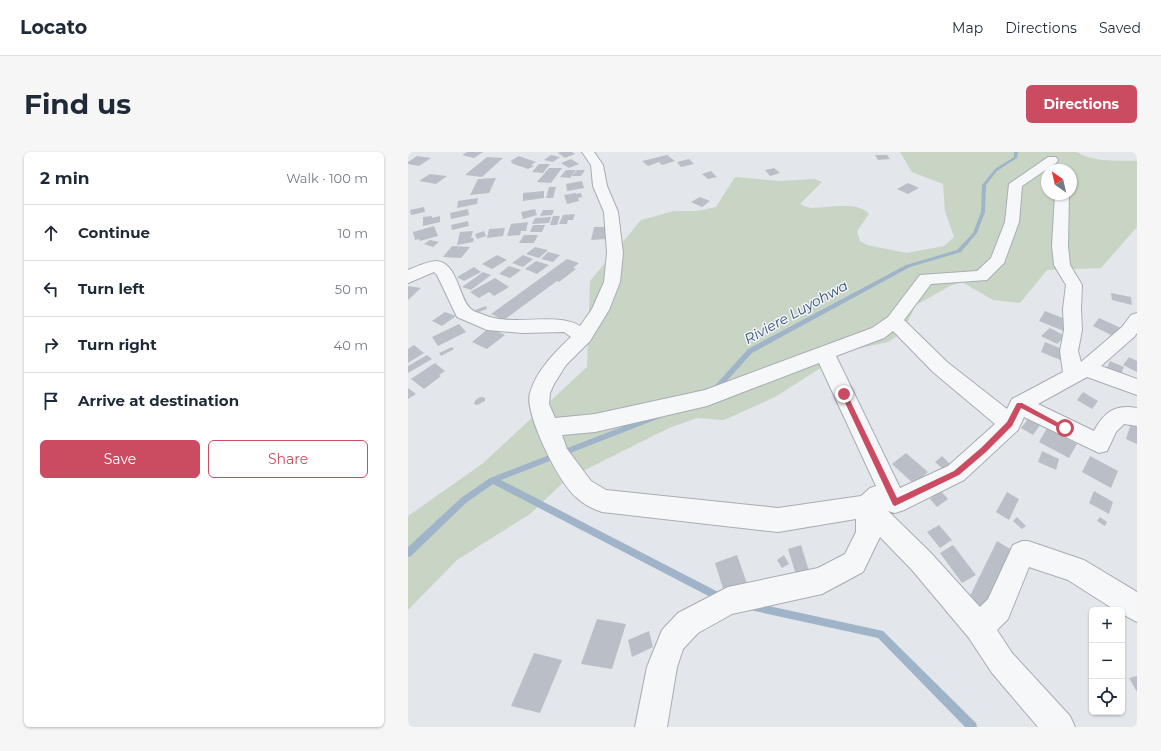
<!DOCTYPE html>
<meta charset="utf-8">
<style>
:root{--surface:#fff;--page:#f6f6f7;--text:#1f2937;--muted:#747a83;--line:#e0e1e3;--accent:#cb4c61}
body{margin:0;font-family:Montserrat,sans-serif;background:var(--page);color:var(--text)}
.controls{position:absolute;right:12px;bottom:12px;display:grid;overflow:hidden;border-radius:6px;box-shadow:0 1px 3px #0004}
.controls button{width:36px;height:36px;display:grid;place-items:center;padding:0;border:0;border-bottom:1px solid var(--line);background:var(--surface);color:var(--text);font:20px sans-serif}
.compass{position:absolute;left:633px;top:12px;width:36px;height:36px;border-radius:50%;background:var(--surface);box-shadow:0 1px 3px #0004;rotate:326deg}
.stop{position:absolute;width:12px;height:12px;margin:-9px;border:3px solid #cb4c61;border-radius:50%;background:#fff}
.stop.end{background:#cb4c61;border-color:#fff;box-shadow:0 1px 4px #0008}
.list{margin:0;padding:0;list-style:none}
h2{display:flex;justify-content:space-between;align-items:center;height:52px;margin:0;padding:0 16px;font-size:17px}
h2 small{font-size:13px;font-weight:400;color:var(--muted)}
.list li{display:grid;grid-template-columns:26px 1fr auto;gap:12px;align-items:center;box-sizing:border-box;height:56px;padding:0 16px;border-top:1px solid var(--line)}
.list b{display:block;font-size:15px;white-space:nowrap}
.list em{font-size:13px;font-style:normal;color:var(--muted)}
.actions{display:flex;gap:8px;padding:12px 16px}
.actions a{flex:1;padding:9px 0;border:1px solid var(--accent);border-radius:6px;text-align:center;font-size:14px;color:var(--accent)}
.actions .main{background:var(--accent);color:#fff}
.icon{flex:none;width:22px;height:22px;fill:none;stroke:currentColor;stroke-width:2;stroke-linecap:round;stroke-linejoin:round}
.map{position:relative;flex:none;width:729px;height:575px;overflow:hidden;border-radius:6px}
header{display:flex;align-items:center;gap:24px;box-sizing:border-box;height:56px;padding:0 20px;background:var(--surface);border-bottom:1px solid var(--line)}
header strong{font-size:19px}
nav{display:flex;gap:22px;margin-inline-start:auto;font-size:14px}
.intro{display:flex;align-items:center;justify-content:space-between;box-sizing:border-box;height:96px;padding:0 24px}
h1{margin:0;font-size:28px}
.button{padding:10px 18px;border-radius:6px;background:var(--accent);color:#fff;font-size:14px;font-weight:700}
main{display:flex;gap:24px;padding:0 24px}
aside{flex:1;background:var(--surface);border-radius:6px;box-shadow:0 1px 3px #0004}
.map>svg:first-child{display:block}
.green{fill:#c8d4c4;fill-rule:evenodd}
.lines{fill:none;stroke-linecap:round;stroke-linejoin:round}
.stream{fill:#9fb4c9;fill-rule:evenodd}
.building{fill:#babfc7}
.street-casing{stroke:#a8adb4;stroke-width:2}
.street{fill:#f5f7f9;fill-rule:evenodd}
.route{fill:#cb4c61}
.labels{text-anchor:middle;stroke-width:3;stroke-linejoin:round;paint-order:stroke}
.water-label{font-size:14px;font-style:italic;fill:#365375;stroke:#f2f5f8}
</style>
<header>
<strong>Locato</strong>
<nav><a>Map</a><a>Directions</a><a>Saved</a></nav>
</header>
<div class="intro"><h1>Find us</h1><a class="button">Directions</a></div>
<main>
<aside>
<h2>2 min<small>Walk · 100 m</small></h2>
<ul class="list">
<li><svg class="icon" aria-label="ahead" viewBox="0 0 24 24"><path d="M12 20V5M6 11l6-6 6 6"/></svg><div><b>Continue</b></div><em>10 m</em></li>
<li><svg class="icon" aria-label="left" viewBox="0 0 24 24"><path d="M17 20v-9H6M10 6l-5 5 5 5"/></svg><div><b>Turn left</b></div><em>50 m</em></li>
<li><svg class="icon" aria-label="right" viewBox="0 0 24 24"><path d="M7 20v-9h11M14 6l5 5-5 5"/></svg><div><b>Turn right</b></div><em>40 m</em></li>
<li><svg class="icon" aria-label="arrive" viewBox="0 0 24 24"><path d="M6 21V4h12l-3 4 3 4H6"/></svg><div><b>Arrive at destination</b></div></li>
</ul>
<div class="actions"><a class="main">Save</a><a>Share</a></div>
</aside>
<div class="map">
<svg width="729" height="575" viewBox="0 0 729 575">
<rect width="100%" height="100%" fill="#e3e6ea"/>
<path class="green" d="M492,0H669C687,11 709,8 729,9V75L693,116L639,118L612,151L585,148L554,130L542,134L508,153L494,181L480,190L439,199L367,245L316,268L289,266L261,276L159,327L122,362L49,408L0,458V364L74,312L179,215L182,129L233,68L266,59H290L308,55L327,25L372,29L407,27L414,30L392,52C396,54 400,56 405,56C420,56 450,49 461,62L449,79L452,89L459,93L499,101L536,94L546,85L537,59L535,32L504,20ZM639,18H663V42H639Z"/>
<g class="lines">
<path class="stream" d="M606,0H610L609,6L589,19L578,33L577,60L569,81L553,100L502,115L344,201L307,242H303L302,240L303,238L340,197L498,113L549,98L565,81L573,60L574,33L587,17L606,5Z
M250,261L252,262L253,264L252,266L93,328L318,444L319,447L318,450L315,451L312,450L85,332L59,350L3,404L0,405V395L53,346L82,326Z
M342,450L475,479L568,571L569,575H557L470,486L342,458L339,457L338,454L339,451Z"/>
</g>
<path class="building" d="M59,0H75L66,6L54,3Z
M152,0H164L167,2L157,6L150,1Z
M143,3L152,5L145,10L136,8Z
M259,3L267,9L254,13L251,10L240,14L234,9Z
M467,3H479L482,7L470,8Z
M9,4L23,6L11,14L0,12V10Z
M111,4L128,10L123,13L126,14L120,17L103,11L105,10L102,9Z
M79,5L95,6L74,25L57,23Z
M163,7L171,12L161,16L153,11Z
M281,7L286,12L273,15L269,10Z
M131,12H142L135,21L124,20Z
M141,16H154L143,31L129,30Z
M366,16L372,21L362,24L357,18Z
M158,18H168L162,26L152,25Z
M169,18H177L173,24H164Z
M303,19L309,25L300,27L294,22Z
M22,22L39,24L28,32L11,29Z
M88,26L81,41L62,43L70,27Z
M174,29L176,36L159,39L158,32Z
M500,31L511,36L500,42L489,37Z
M141,35H148L145,46H138Z
M136,39V46L115,49V41Z
M168,41V42L173,41L174,45L170,46L171,49L159,52L156,43Z
M292,45L302,49L294,55L283,50Z
M70,46L69,52L49,56L50,49Z
M16,55L17,60L3,63L2,58Z
M60,57L61,63L43,67L42,61Z
M127,57L129,63L115,67L113,60Z
M135,58H146L144,63L132,64Z
M167,62L165,68H160L159,72H151L155,63Z
M24,64V66L32,64V70L15,74V65Z
M145,64H152L149,73H142Z
M143,65L141,71L124,72L127,66Z
M60,69L61,74L44,78L43,73Z
M120,70L118,79H113L112,83L99,84L103,72Z
M125,73H137L134,80H122Z
M26,74L30,84L12,89L11,87L7,88L5,80Z
M186,75H204L198,87L183,88Z
M97,76L95,84L79,86L81,77Z
M65,79L63,86H66L65,90L49,93L52,80Z
M76,79L78,84L69,87L67,82Z
M116,83H130L126,91H111Z
M22,88L31,90L25,95L16,92Z
M44,94L62,95L53,106L35,105Z
M127,95L140,98L131,106L118,102Z
M140,100L152,103L145,110L133,107Z
M89,103L99,108L84,117L74,112Z
M115,103L125,107L115,115L104,111Z
M159,107L171,111L165,116L168,117L151,130L149,129L96,168L83,162Z
M128,109L141,113L129,122L117,117Z
M101,114L113,118L102,126L91,122Z
M66,115L73,120L56,129L49,125Z
M75,120L83,123L63,138L54,135Z
M87,126L101,135L86,144L81,140L71,146L62,140Z
M0,134L13,136L0,148Z
M703,141L723,145L724,153L704,148Z
M78,154L79,157L68,161L67,158Z
M637,159L663,169L658,180L631,169Z
M37,160L48,164L34,174L24,169Z
M691,166L713,176L707,185L685,174Z
M51,172L58,180L30,194L24,185Z
M81,176L97,183L79,197L64,190Z
M642,176L657,184L649,192L633,184Z
M637,190L659,199L655,209L633,200Z
M6,193L16,201L0,211V197Z
M44,195L46,197L33,204L31,201Z
M19,203L24,207L0,221V214Z
M721,205L729,209V220L715,213Z
M702,209L716,215L713,222L699,216Z
M27,211L37,219L31,223L33,224L16,237L3,227Z
M0,236L8,242L0,247Z
M675,240L690,249L684,257L669,248Z
M74,245L77,246V249L69,253L66,252L67,249L70,246Z
M623,263L635,269L625,283L613,276Z
M724,268L729,270V292L718,287Z
M639,276L669,292L661,306L631,290Z
M634,299L651,307L648,318L630,310Z
M498,301L520,320L506,332L484,312Z
M534,304L542,312L535,317L527,310Z
M682,304L710,319L703,336L674,320Z
M533,339L540,347L529,355L522,347Z
M686,339L705,350L701,362L681,351Z
M599,340L611,347L601,368L588,360Z
M609,365L618,374L614,377L605,369Z
M692,365L699,370L697,374L689,369Z
M531,373L544,388L532,396L519,380Z
M589,389L604,398L578,457L561,446Z
M393,393L402,422L389,426L380,397Z
M545,393L568,423L554,431L532,401Z
M329,403L340,434L317,443L307,411Z
M376,403L381,412L374,416L369,408Z
M189,467L218,472L204,517L173,512Z
M241,479L245,495L224,505L220,488Z
M126,501L154,508L132,561L103,554Z
M729,524V540L721,526Z"/>
<g class="lines">
<g class="street-casing">
<path id="street" d="M174,0H186L195,13L199,34L210,60L215,101L212,130L201,158L182,189L158,213L146,232L142,241L141,252L147,266L187,262L297,238L464,176L480,165L512,123L569,119L583,106L597,70L601,32L640,5H648L650,8L648,11L614,34L611,70L596,111L579,128L523,132L496,168L539,210L599,257L604,247L655,220L652,199L656,178L655,157L658,133L646,113L644,94L647,42H661L660,94L662,113L674,133L673,157L674,178L670,199L673,210L714,175L723,163L729,161V181L726,185L693,214L729,227V243L679,225L630,252L686,279C696,260 707,252 729,256V274L716,272L708,280L699,299L691,301L616,265L610,278L556,328L496,358L487,361L480,359L522,400L572,455L580,447L605,393L614,389H620L676,408L729,440V470L714,462V458H707L660,428L621,415L600,467L589,478L604,501L662,564L667,575H630L584,521L561,486L504,418L472,385L455,420L414,442L324,462L290,481L275,497L269,515L259,575H227L239,515L254,478L270,461L320,435L410,416L437,402L448,380V367L370,380L194,360C185,357 175,352 168,345C151,331 116,261 122,241C128,219 147,200 163,185L156,180L115,181L79,178L49,165L29,123L26,120L0,131V118C8,115 20,109 29,109C50,111 51,148 63,157C66,160 71,161 74,162C103,176 148,159 172,174L184,157L196,130L199,101L196,60L185,34L183,13ZM485,179L525,220L587,272L540,314L492,336L428,204L476,186ZM411,211L468,334L462,336L453,344L370,356L198,338L183,329L159,297L154,283L187,280L299,254Z"/>
</g>
<use href="#street" class="street"/>
</g>
<path class="route" d="M436,240L439,242L489,346L546,319L573,296L599,270L609,251H614L660,276L659,278H655L613,256L604,274L578,300L551,323L487,354L485,353L433,242Z"/>
<g class="labels">
<g class="water-label">
<text transform="translate(388 160) rotate(-29)" y="5">Riviere Luyohwa</text>
</g>
</g>
</svg>
<div class="controls">
<button>+</button>
<button>−</button>
<button><svg class="icon" aria-label="locate" viewBox="0 0 24 24"><circle cx="12" cy="12" r="6"/><path d="M12 2v4M12 18v4M2 12h4M18 12h4"/></svg></button>
</div>
<svg class="compass" viewBox="-18 -18 36 36"><path d="M0-13l5 13h-10z" fill="#e53935"/><path d="M0 13l5-13h-10z" fill="#747a83"/></svg>
<div class="stop" style="left:657px;top:276px"></div>
<div class="stop end" style="left:436px;top:242px"></div>
</div>
</main>
